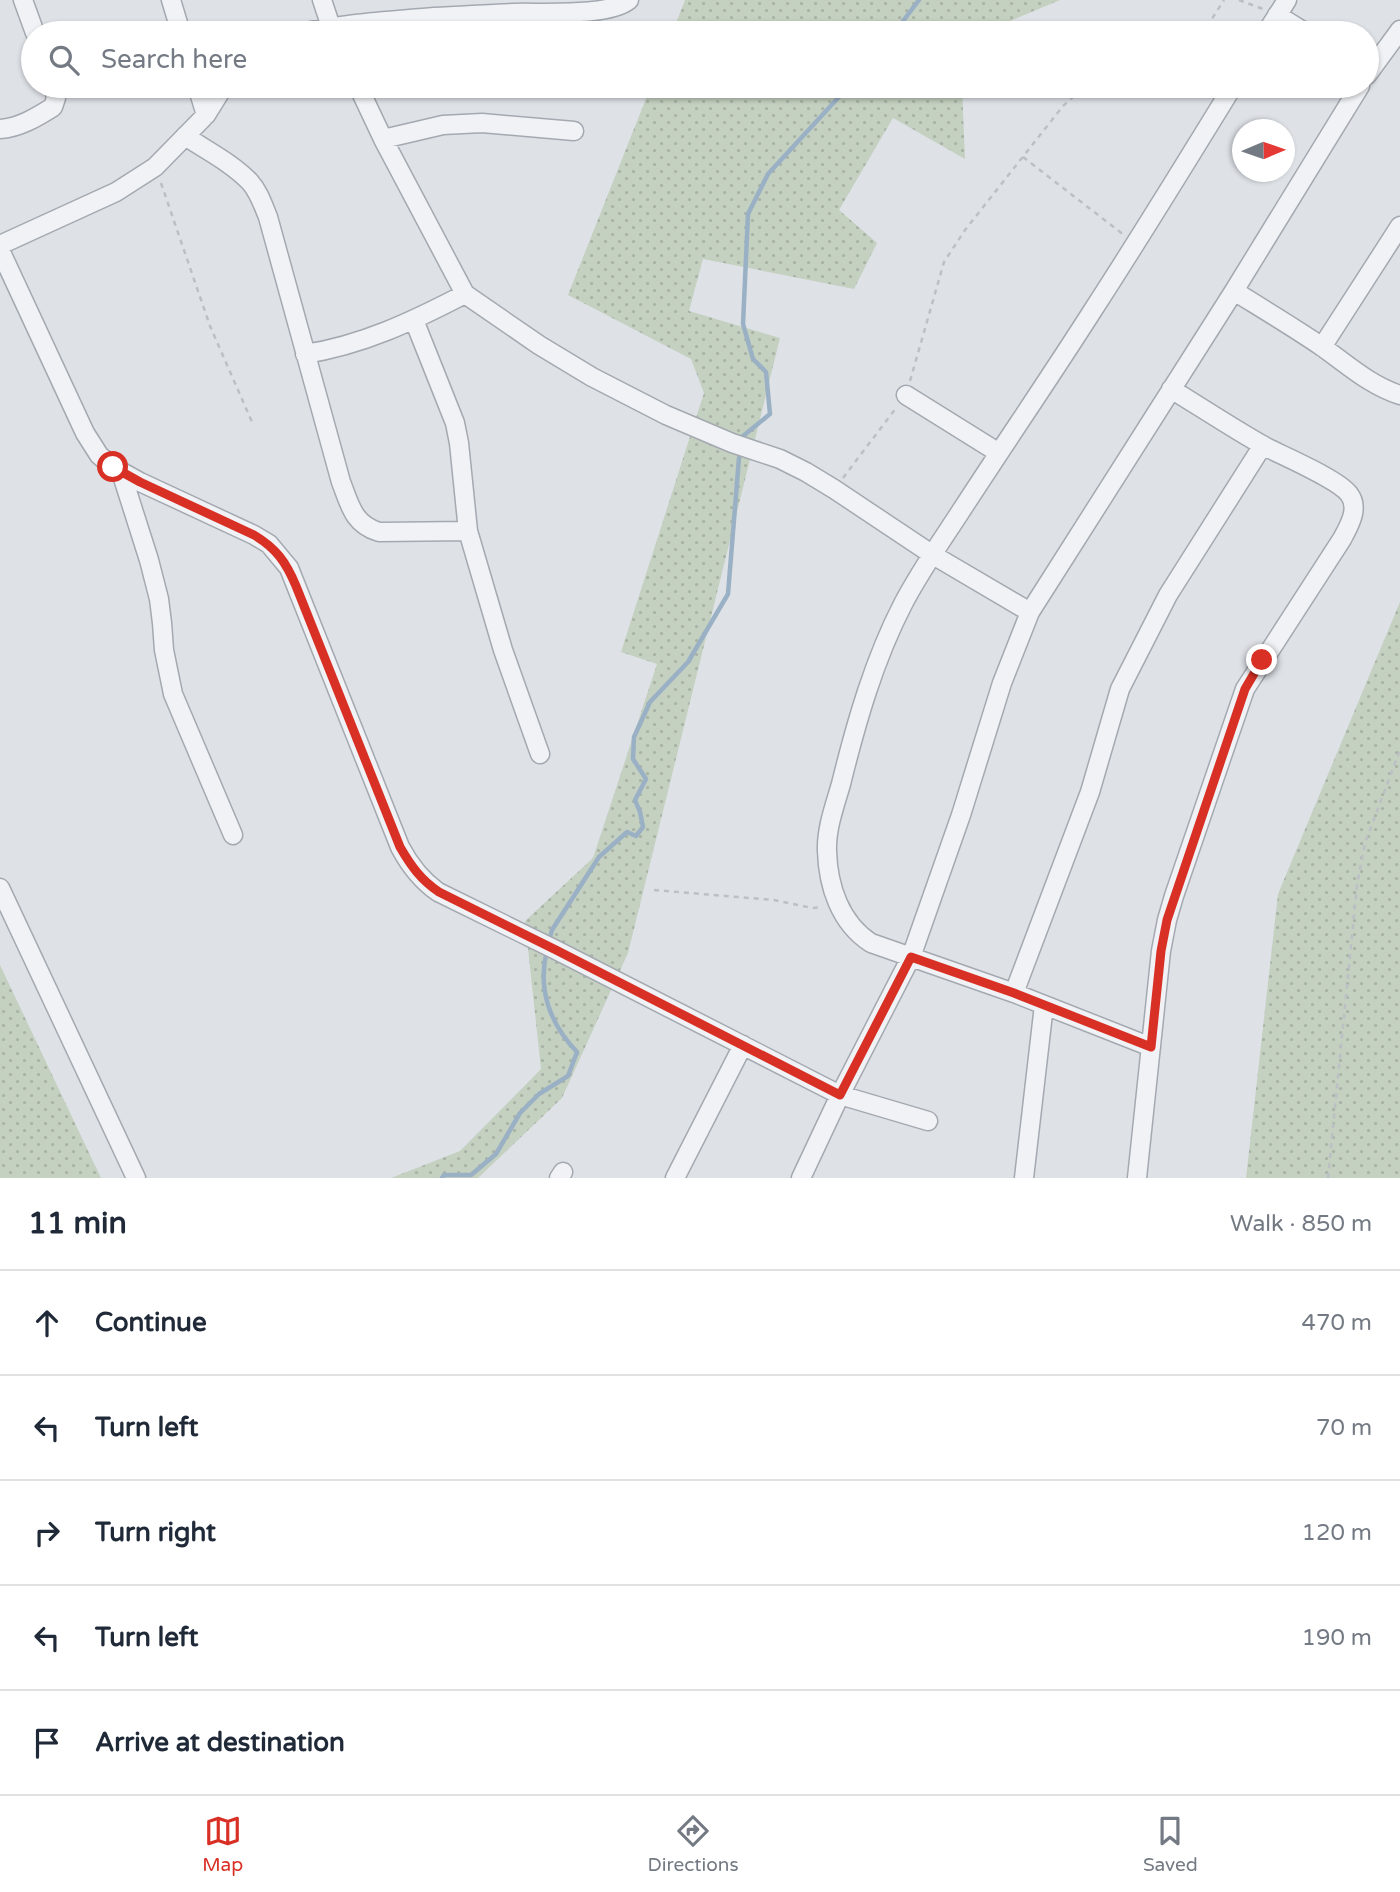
<!DOCTYPE html>
<meta charset="utf-8">
<style>
:root{--surface:#fff;--page:#f6f6f7;--text:#1f2937;--muted:#747a83;--line:#e0e1e3;--accent:#d93025}
body{margin:0;font-family:"Varela Round",sans-serif;background:var(--page);color:var(--text)}
.compass{position:absolute;left:1232px;top:119px;width:63px;height:63px;border-radius:50%;background:var(--surface);box-shadow:0 2px 5px #0004;rotate:88deg}
.stop{position:absolute;width:21px;height:21px;margin:-16px;border:5px solid #d93025;border-radius:50%;background:#fff}
.stop.end{background:#d93025;border-color:#fff;box-shadow:0 2px 7px #0008}
.list{margin:0;padding:0;list-style:none}
h2{display:flex;justify-content:space-between;align-items:center;height:91px;margin:0;padding:0 28px;font-size:30px}
h2 small{font-size:23px;font-weight:400;color:var(--muted)}
.list li{display:grid;grid-template-columns:46px 1fr auto;gap:21px;align-items:center;box-sizing:border-box;height:105px;padding:0 28px;border-top:2px solid var(--line)}
.list b{display:block;font-size:26px;white-space:nowrap}
.list em{font-size:23px;font-style:normal;color:var(--muted)}
.icon{flex:none;width:38px;height:38px;fill:none;stroke:currentColor;stroke-width:2;stroke-linecap:round;stroke-linejoin:round}
.map{position:relative;flex:none;width:1400px;height:1178px;overflow:hidden}
.search{position:absolute;background:var(--surface);box-shadow:0 2px 5px #0004;left:21px;right:21px;top:21px;height:77px;display:flex;align-items:center;gap:18px;box-sizing:border-box;padding:0 24px;border-radius:38px;color:var(--muted);font-size:26px}
.sheet{height:616px;background:var(--surface)}
nav{display:flex;justify-content:space-around;align-items:center;box-sizing:border-box;height:98px;border-top:2px solid var(--line);background:var(--surface);font-size:19px;color:var(--muted)}
nav a{display:grid;justify-items:center;gap:4px}
nav .on{color:var(--accent)}
.map>svg:first-child{display:block}
.grass{fill:url(#grass-dots)}
.lines{fill:none;stroke-linecap:round;stroke-linejoin:round}
.stream{stroke:#9ab0c5;stroke-width:4.5}
.street-casing{stroke:#a4a9b1;stroke-width:21}
.path{stroke:#bcc0c5;stroke-width:2.5;stroke-dasharray:5 5;stroke-linecap:butt}
.street{stroke:#f0f2f5;stroke-width:18}
.route{stroke:#d93025;stroke-width:9}
</style>
<div class="map">
<svg width="1400" height="1178" viewBox="0 0 1400 1178">
<defs>
<pattern id="grass-dots" width="8" height="8" patternUnits="userSpaceOnUse" patternTransform="scale(1.75)"><rect width="8" height="8" fill="#c4d0c0"/><path d="M2 2h.1M6 6h.1" fill="none" stroke="#a8b3a6" stroke-width="1.8" stroke-linecap="round"/></pattern>
</defs>
<rect width="100%" height="100%" fill="#dee2e7"/>
<path class="grass" d="M685,0H1060L982,33H672Z
M651,86H962L965,159L893,118L839,210L877,243L854,289L703,259L689,311L780,338L628,953L562,1098L478,1178H391L460,1151L541,1069L525,921L593,858L657,664L621,652L704,393L691,359L568,295Z
M1400,602V1178H1246L1278,894Z
M0,965L101,1178H0Z"/>
<g class="lines">
<path class="stream" d="M894,33L919,0
M743,436L770,414L766,372L753,359L743,324L748,214L768,174L849,86
M549,941L552,930L599,857L627,832L636,836L643,827L640,812L635,800L646,779L633,759L634,737L650,702L688,662L728,594L739,458
M442,1178L444,1175H471L496,1154L520,1113L539,1094L568,1076L577,1052C550,1024 537,989 547,950"/>
<g class="street-casing">
<path id="street" d="M23,0L35,33
M171,0L181,33
M322,0L333,33
M1277,15L1306,33
M302,33C345,23 390,21 434,17C460,16 487,14 514,13C541,12 609,17 629,0
M1266,33L1287,0
M1367,75L1400,30
M197,86L206,115
M358,86L383,139L465,294L539,345L592,377L666,415L732,443L780,459L806,472L834,489L933,555L1030,612
M0,129C19,128 37,117 53,107L56,98L53,86
M185,136C206,150 232,163 250,182C259,192 263,205 268,217L341,482C350,505 353,524 379,532L468,531
M383,139L443,125L482,123L574,131
M0,245L116,192L155,167L206,115L224,86
M0,250L85,433L99,455L113,467L140,482L254,535L269,544L289,568L400,847C410,866 421,880 438,892L556,950L840,1095L928,1121
M1234,291C1263,309 1293,327 1321,346C1347,364 1369,385 1400,395
M414,320L455,423L459,443L468,531L503,650L540,754
M1322,347L1400,226
M305,354C363,345 413,321 465,294
M906,395L999,453
M121,472L149,560L159,599L162,623L164,650L173,694L233,835
M0,888L136,1178
M1014,993L1090,792L1120,689L1168,595L1263,445
M1151,1047L1014,993L871,943C840,923 828,886 827,851C826,829 835,805 841,784C856,723 874,660 903,604C919,573 940,543 959,514C1003,446 1049,379 1093,310C1141,236 1187,161 1233,86
M559,1178L563,1172
M675,1178L743,1045
M801,1178L840,1095L911,957L961,815L1002,683L1030,612L1234,291L1360,86
M1024,1178L1044,1005
M1137,1178L1161,951L1167,920L1174,896L1245,689L1342,539C1349,526 1360,508 1349,494C1338,479 1283,456 1264,446C1232,428 1202,408 1171,389"/>
</g>
<path class="path" d="M1239,0L1263,9
M1199,33L1208,25L1224,0
M1023,157L1124,235
M161,183L210,326L252,422
M910,381L944,262L965,230L1063,106L1085,86
M843,478L896,408
M654,890L774,900L812,908L822,907
M1328,1178L1357,885L1365,843L1400,750"/>
<use href="#street" class="street"/>
</g>
<g class="lines">
<path class="route" d="M113,467L140,482L254,535C276,548 286,562 296,586L400,847C411,866 421,880 439,892L556,950L840,1095L911,957L1014,993L1151,1047L1161,951L1167,920L1245,689L1262,660"/>
</g>
</svg>
<svg class="compass" viewBox="-18 -18 36 36"><path d="M0-13l5 13h-10z" fill="#e53935"/><path d="M0 13l5-13h-10z" fill="#747a83"/></svg>
<div class="stop" style="left:113px;top:467px"></div>
<div class="stop end" style="left:1262px;top:660px"></div>
<div class="search"><svg class="icon" aria-label="search" viewBox="0 0 24 24"><circle cx="10" cy="10" r="6"/><path d="M15 15l6 6"/></svg>Search here</div>
</div>
<section class="sheet">
<h2>11 min<small>Walk · 850 m</small></h2>
<ul class="list">
<li><svg class="icon" aria-label="ahead" viewBox="0 0 24 24"><path d="M12 20V5M6 11l6-6 6 6"/></svg><div><b>Continue</b></div><em>470 m</em></li>
<li><svg class="icon" aria-label="left" viewBox="0 0 24 24"><path d="M17 20v-9H6M10 6l-5 5 5 5"/></svg><div><b>Turn left</b></div><em>70 m</em></li>
<li><svg class="icon" aria-label="right" viewBox="0 0 24 24"><path d="M7 20v-9h11M14 6l5 5-5 5"/></svg><div><b>Turn right</b></div><em>120 m</em></li>
<li><svg class="icon" aria-label="left" viewBox="0 0 24 24"><path d="M17 20v-9H6M10 6l-5 5 5 5"/></svg><div><b>Turn left</b></div><em>190 m</em></li>
<li><svg class="icon" aria-label="arrive" viewBox="0 0 24 24"><path d="M6 21V4h12l-3 4 3 4H6"/></svg><div><b>Arrive at destination</b></div></li>
</ul>
</section>
<nav>
<a class="on"><svg class="icon" aria-label="map" viewBox="0 0 24 24"><path d="M3 6l6-2 6 2 6-2v14l-6 2-6-2-6 2zM9 4v14M15 6v14"/></svg>Map</a>
<a><svg class="icon" aria-label="directions" viewBox="0 0 24 24"><path d="M12 3l9 9-9 9-9-9zM9 14v-3h6M13 9l2 2-2 2"/></svg>Directions</a>
<a><svg class="icon" aria-label="saved" viewBox="0 0 24 24"><path d="M7 4h10v16l-5-4-5 4z"/></svg>Saved</a>
</nav>
